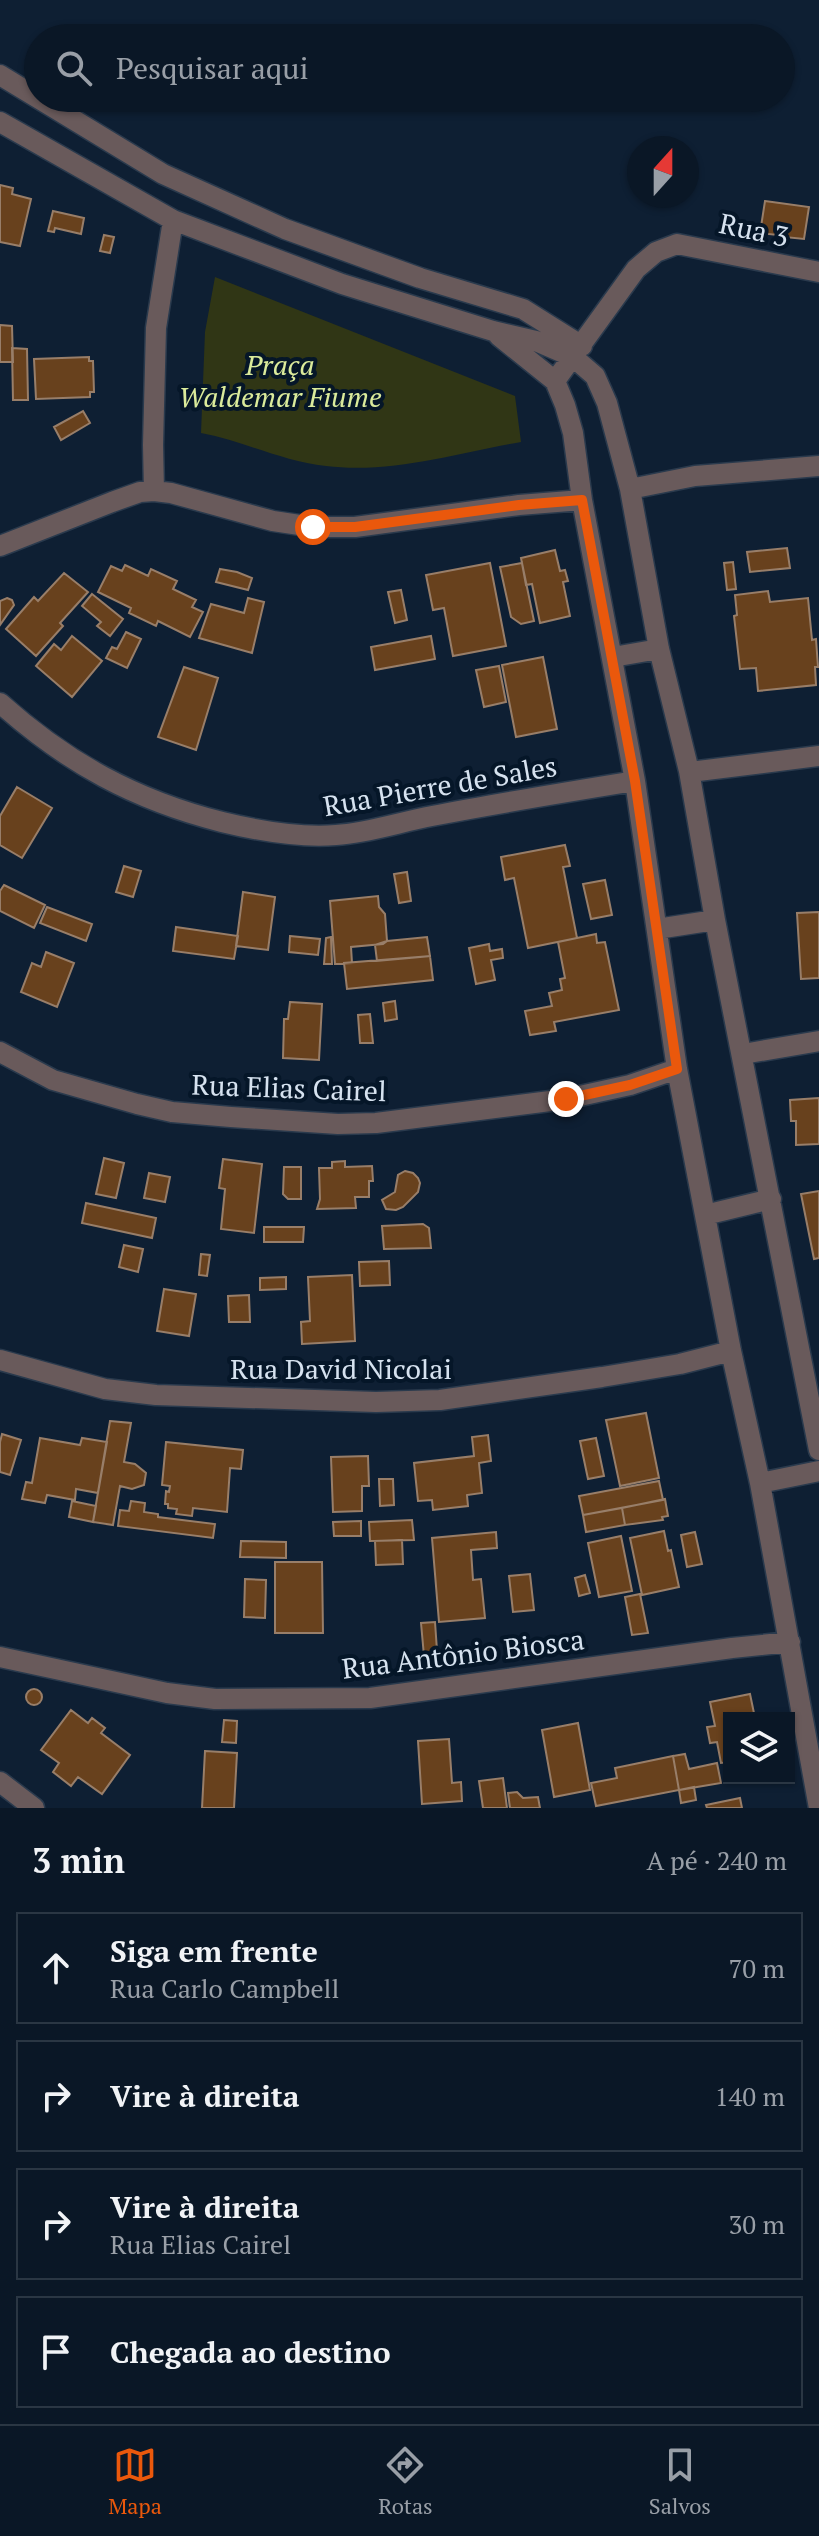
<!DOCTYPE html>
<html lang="pt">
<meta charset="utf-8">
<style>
:root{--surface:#0a1726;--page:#182432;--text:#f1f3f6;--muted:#999fa7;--line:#2a3643;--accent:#ea580c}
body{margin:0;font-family:"PT Serif",serif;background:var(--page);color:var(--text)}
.controls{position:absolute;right:24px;bottom:24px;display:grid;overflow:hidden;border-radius:0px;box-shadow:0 2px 6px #0004}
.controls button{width:72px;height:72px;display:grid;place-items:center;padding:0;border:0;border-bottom:2px solid var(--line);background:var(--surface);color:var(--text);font:40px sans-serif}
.compass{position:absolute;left:627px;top:136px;width:72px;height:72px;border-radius:50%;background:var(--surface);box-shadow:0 2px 6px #0004;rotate:21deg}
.stop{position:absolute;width:24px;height:24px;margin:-18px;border:6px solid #ea580c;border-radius:50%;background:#fff}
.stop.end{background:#ea580c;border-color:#fff;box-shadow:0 2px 8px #0008}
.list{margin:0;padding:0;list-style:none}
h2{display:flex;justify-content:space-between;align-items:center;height:104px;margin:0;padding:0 32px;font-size:34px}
h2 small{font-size:26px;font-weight:400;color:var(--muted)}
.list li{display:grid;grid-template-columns:52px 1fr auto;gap:24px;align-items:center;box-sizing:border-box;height:112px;margin:0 16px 16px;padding:0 16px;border:2px solid var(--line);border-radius:0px}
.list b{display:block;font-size:30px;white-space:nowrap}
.list p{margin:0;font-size:26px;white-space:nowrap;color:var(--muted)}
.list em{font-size:26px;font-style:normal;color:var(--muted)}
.icon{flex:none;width:44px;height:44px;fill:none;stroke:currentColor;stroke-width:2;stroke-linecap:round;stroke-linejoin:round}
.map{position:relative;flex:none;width:819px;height:1808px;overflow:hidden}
.search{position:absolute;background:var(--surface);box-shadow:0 2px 6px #0004;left:24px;right:24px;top:24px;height:88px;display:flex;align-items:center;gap:20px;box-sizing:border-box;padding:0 28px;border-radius:44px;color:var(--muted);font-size:30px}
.sheet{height:616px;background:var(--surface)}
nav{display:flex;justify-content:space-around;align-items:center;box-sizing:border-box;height:112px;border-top:2px solid var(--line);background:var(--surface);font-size:22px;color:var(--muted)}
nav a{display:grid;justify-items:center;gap:4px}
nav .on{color:var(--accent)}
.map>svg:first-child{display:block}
.green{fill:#303615}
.building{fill:#68411d;stroke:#987e69;stroke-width:2}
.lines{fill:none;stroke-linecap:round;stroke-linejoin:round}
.minor-casing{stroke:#2a3a4d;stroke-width:23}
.minor{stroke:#695a5b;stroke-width:20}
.route{stroke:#ea580c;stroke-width:10}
.labels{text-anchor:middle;stroke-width:8;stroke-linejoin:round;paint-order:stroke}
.street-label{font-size:28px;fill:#d6e2ef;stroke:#051628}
.park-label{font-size:28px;font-style:italic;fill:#dbeb9b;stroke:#051628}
</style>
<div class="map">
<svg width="819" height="1808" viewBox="0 0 819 1808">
<rect width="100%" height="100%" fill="#0e1f33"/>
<path class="green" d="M215,277L515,396L521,442C456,453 392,474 326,466C281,461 244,441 201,433L205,332Z"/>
<path class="building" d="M0,185L13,188L12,194L31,199L20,246L0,242Z
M765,201L809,207L804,239L785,237L784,240H777L778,235L760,233Z
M53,211L84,218L81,234L55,228L54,232L48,231Z
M104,235L114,237L110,253L100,251Z
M0,325L12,326L13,362H0Z
M12,348L27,349L28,400H13Z
M89,357V361H93L94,392H90V397L36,399L34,359Z
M83,411L90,423L61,440L54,427Z
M787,548L790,568L750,572L747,552Z
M555,550L560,571L565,570L568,581L563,582L570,616L540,623L532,584L526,585L521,558Z
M733,562L736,589L727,590L724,563Z
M490,563L506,646L453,656L444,608L433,610L426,575Z
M522,563L534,621L521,624L511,617L500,567Z
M125,565L148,576L151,569L177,581L173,589L196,600L192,607L203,612L190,637L158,621L156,626L129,613L131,608L98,592L111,566L122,571Z
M220,569L237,572L252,578L248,590L216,582Z
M64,573L88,592L60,623L63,626L36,656L6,629L34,597L38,601Z
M401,590L407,620L395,623L388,592Z
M768,591L770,602L808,598L812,640L816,639L818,667H815L816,685L758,691L756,668L740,669L734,616L737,615L735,595Z
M92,594L123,619L110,636L97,626L101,622L82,606Z
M7,598L12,600L14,605L0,625V601Z
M248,598L264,602L252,653L199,638L211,604L244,613Z
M126,632L141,639L127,668L106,658L112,647L117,649Z
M72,636L102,661L72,697L36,666L54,644L61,650Z
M431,636L435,659L375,670L371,647Z
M543,657L557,729L516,737L502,665Z
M499,666L506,702L484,707L476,670Z
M184,667L218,678L196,750L158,737Z
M17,787L52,808L22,858L0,845V816Z
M565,845L570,866L563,867L577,938L528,948L514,878L505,880L501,857Z
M124,866L141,871L133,897L116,892Z
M407,872L411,901L399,903L394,874Z
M605,880L612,915L591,919L583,884Z
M4,885L45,905L34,928L0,911V891Z
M243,892L275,897L268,950L236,946Z
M378,896L379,907L385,914L387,941L383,944L351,947L352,963L335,964L330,901Z
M47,907L92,924L86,941L40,923Z
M819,912V978L801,979L797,913Z
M176,927L238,936L234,959L173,951Z
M596,934L597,943L605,942L619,1010L554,1022L556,1031L530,1035L525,1011L552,1006L549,993L562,990L560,979L565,978L558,942Z
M290,936L320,939L318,955L289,952Z
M331,937L332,964H324L326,938Z
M427,937L430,956L377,961L375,945L387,941Z
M489,944L490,951L502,949L503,958L491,960L495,980L476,984L469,948Z
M46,952L74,963L57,1007L21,992L32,963L41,967Z
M430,956L433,980L347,989L344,963Z
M395,1001L397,1019L385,1021L383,1003Z
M290,1002L322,1004L319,1060L283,1058L284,1019H288Z
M370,1014L373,1043H360L358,1015Z
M819,1098V1144L796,1145V1121H791L790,1100Z
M104,1158L124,1163L116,1198L96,1194Z
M223,1159L262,1164L254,1233L221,1229L225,1189L219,1188Z
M345,1161V1167L372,1166L373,1181H369V1197H355L356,1208L317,1209L320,1199L319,1168H332V1162Z
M284,1167H301V1199H288L283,1194Z
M405,1171L413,1173L418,1178L420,1183L418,1192L403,1207L396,1210L386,1209L382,1200L395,1192L398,1175Z
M149,1173L170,1177L165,1202L144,1198Z
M819,1191V1258L814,1259L801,1194Z
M86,1203L156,1218L152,1238L82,1223Z
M423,1224L429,1228L431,1248L384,1249L382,1226Z
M264,1227H304L303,1242H264Z
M124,1245L143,1249L138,1272L119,1267Z
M201,1254L210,1255L207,1276L199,1275Z
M389,1261L390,1285L360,1286L359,1262Z
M352,1275L355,1341L302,1344L301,1322L310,1321L308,1277Z
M286,1277V1289L260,1290V1278Z
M164,1289L196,1294L189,1336L157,1331Z
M249,1295L250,1322H229L228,1296Z
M646,1413L659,1478L620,1486L606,1420Z
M110,1421L131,1423L124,1462L135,1464L146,1473L144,1485L132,1489L120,1486L113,1525L93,1522Z
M2,1434L21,1440L10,1475L0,1472V1442Z
M488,1435L491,1461L479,1463L482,1493L467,1495L468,1506L433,1510L432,1500L418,1501L414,1463L474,1456L472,1437Z
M40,1438L80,1445L82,1438L107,1442L98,1493L76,1489L75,1500L47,1495L45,1503L22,1499L26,1482L32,1483Z
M596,1438L604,1476L588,1479L580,1441Z
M166,1442L243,1450L241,1469L230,1468L227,1512L193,1508L192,1516L176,1514L177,1509L168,1508V1504H165L166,1491L169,1492L170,1486L162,1485Z
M368,1456L369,1486H362V1511L333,1512L331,1457Z
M379,1479H393L394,1505L380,1506Z
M659,1481L663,1500L583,1515L579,1496Z
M665,1499L668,1516L662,1517L663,1520L625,1525L622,1508Z
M72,1501L96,1506L93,1522L69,1517Z
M131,1501L145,1503L144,1512L158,1514V1517L215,1524L213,1538L118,1526L120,1510L129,1511Z
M622,1508L625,1525L586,1532L583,1515Z
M412,1520L414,1540L370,1541L369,1522Z
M361,1521V1536H334L333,1522Z
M664,1531L668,1551L671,1550L679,1587L642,1595L630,1538Z
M496,1532L497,1548L471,1550L473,1580L481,1579L485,1618L439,1622L432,1538Z
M695,1532L702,1564L687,1567L681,1535Z
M621,1536L632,1591L599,1597L588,1543Z
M402,1540L403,1564L376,1565L375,1541Z
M241,1541L286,1542V1558L240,1557Z
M275,1562H322L323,1633H275Z
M530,1574L534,1610L513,1612L509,1576Z
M585,1575L590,1593L579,1596L575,1578Z
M245,1579L266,1580L265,1618L244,1617Z
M640,1594L648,1633L632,1635L625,1597Z
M435,1622L438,1665L425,1667L421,1623Z
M26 1697a8 8 0 1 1 16 0a8 8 0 1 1-16 0Z
M750,1694L755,1718H729V1762L721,1763L717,1742L710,1743L707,1727L715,1726L710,1702Z
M71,1710L88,1723L92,1718L105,1728L101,1733L130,1755L102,1794L78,1777L71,1786L53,1772L59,1763L41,1750Z
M224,1720L237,1721L236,1743L222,1742Z
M578,1723L590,1790L554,1797L542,1730Z
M449,1739L452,1783L461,1782L462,1801L422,1804L418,1741Z
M205,1751L237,1753L234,1808H202Z
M685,1754L689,1769L717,1763L721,1783L679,1790L673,1756Z
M673,1756L679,1790L596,1806L591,1783L617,1778L615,1768Z
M503,1778L507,1808H483L479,1781Z
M694,1787L696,1800L681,1803L679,1790Z
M517,1792L523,1798L538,1797L540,1808H510L508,1793Z
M740,1798L742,1808H707L706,1805Z"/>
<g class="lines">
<g class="minor-casing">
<path id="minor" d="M0,75L163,174L285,229L420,278L523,309L582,346
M0,122L173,220L342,284L493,331L536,341L573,357L595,376L607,403L630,489L659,649L689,771L715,920L819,1450
M173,220L156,328L153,445L154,491L171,493L273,521L313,527H355L519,505L582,500
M499,336L555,381L565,405L573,433L582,500L635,781L677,1069L731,1351L760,1483L819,1808
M555,381L636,269L656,252L677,244L819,272
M630,489L695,476L819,466
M0,546L112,502L140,492L154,491
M613,657L659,649
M0,703C67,763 135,800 222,822C259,831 298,838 336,835C368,833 400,822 432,816C499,803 567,792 635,781
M690,772L819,756
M657,929L715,920
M0,1052L53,1080L137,1104L172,1112L231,1117L338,1124L376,1123L566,1099L630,1085L677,1069
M743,1054L819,1041
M705,1215L771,1199
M0,1360L105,1389L156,1395L376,1402L440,1400L602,1377L680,1364L731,1351
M760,1483L819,1471
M0,1657L167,1693L215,1699L370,1698L732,1648L790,1642
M0,1782L34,1808"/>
</g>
<use href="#minor" class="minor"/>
</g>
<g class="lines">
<path class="route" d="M313,527H355L519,505L582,500L635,781L677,1069L630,1085L566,1099"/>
</g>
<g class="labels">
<g class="street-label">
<text transform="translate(754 230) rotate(12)" y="10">Rua 3</text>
<text transform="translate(440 786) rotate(-10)" y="10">Rua Pierre de Sales</text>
<text transform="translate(289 1088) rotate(2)" y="10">Rua Elias Cairel</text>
<text x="341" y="1379">Rua David Nicolai</text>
<text transform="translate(463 1654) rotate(-7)" y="10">Rua Antônio Biosca</text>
</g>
<g class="park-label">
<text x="280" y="375">Praça<tspan x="280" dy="32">Waldemar Fiume</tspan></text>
</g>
</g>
</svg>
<div class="controls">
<button><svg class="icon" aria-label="layers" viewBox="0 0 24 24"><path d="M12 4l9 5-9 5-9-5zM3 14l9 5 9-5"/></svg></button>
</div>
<svg class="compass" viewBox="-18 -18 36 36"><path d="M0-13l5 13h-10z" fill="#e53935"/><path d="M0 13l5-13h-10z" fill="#999fa7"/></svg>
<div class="stop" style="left:313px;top:527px"></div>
<div class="stop end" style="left:566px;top:1099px"></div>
<div class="search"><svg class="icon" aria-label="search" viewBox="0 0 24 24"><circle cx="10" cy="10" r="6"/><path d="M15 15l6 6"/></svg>Pesquisar aqui</div>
</div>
<section class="sheet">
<h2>3 min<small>A pé · 240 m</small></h2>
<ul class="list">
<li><svg class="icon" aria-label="ahead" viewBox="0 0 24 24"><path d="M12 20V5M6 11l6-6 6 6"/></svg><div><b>Siga em frente</b><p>Rua Carlo Campbell</p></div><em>70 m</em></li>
<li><svg class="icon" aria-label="right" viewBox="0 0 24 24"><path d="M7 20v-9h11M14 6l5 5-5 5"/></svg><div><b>Vire à direita</b></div><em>140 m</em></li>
<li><svg class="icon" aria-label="right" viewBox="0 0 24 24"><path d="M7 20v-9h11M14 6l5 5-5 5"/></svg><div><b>Vire à direita</b><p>Rua Elias Cairel</p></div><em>30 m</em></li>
<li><svg class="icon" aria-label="arrive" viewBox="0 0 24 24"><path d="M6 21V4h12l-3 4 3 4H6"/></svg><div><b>Chegada ao destino</b></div></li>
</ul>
</section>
<nav>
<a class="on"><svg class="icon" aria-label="map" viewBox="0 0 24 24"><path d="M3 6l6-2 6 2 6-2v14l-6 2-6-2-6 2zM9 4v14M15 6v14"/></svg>Mapa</a>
<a><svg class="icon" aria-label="directions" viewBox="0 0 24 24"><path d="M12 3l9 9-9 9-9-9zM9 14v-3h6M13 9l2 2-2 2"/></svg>Rotas</a>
<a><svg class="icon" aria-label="saved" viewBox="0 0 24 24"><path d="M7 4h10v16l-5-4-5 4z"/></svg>Salvos</a>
</nav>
